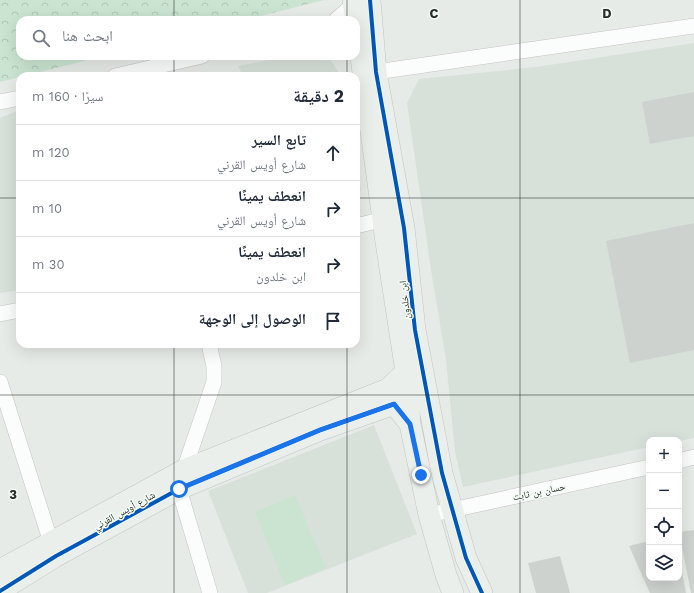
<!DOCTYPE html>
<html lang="ar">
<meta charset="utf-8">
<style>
:root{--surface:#fff;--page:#f2f2f3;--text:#1f2937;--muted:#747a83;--line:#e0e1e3}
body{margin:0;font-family:"Work Sans","Noto Naskh Arabic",sans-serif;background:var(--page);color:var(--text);direction:rtl}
.controls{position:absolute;right:12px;bottom:12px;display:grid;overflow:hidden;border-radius:8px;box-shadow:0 4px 16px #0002}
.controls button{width:36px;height:36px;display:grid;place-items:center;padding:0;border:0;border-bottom:1px solid var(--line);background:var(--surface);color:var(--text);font:20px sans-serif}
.stop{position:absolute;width:12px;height:12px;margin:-9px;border:3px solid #1a73e8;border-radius:50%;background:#fff}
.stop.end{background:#1a73e8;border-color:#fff;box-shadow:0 1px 4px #0008}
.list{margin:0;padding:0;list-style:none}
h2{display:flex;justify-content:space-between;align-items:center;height:52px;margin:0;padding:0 16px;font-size:17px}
h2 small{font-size:13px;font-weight:400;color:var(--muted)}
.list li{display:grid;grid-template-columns:26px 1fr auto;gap:12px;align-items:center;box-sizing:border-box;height:56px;padding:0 16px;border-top:1px solid var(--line)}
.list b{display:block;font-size:15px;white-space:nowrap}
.list p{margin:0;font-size:13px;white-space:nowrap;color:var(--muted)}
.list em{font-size:13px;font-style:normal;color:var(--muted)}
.icon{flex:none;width:22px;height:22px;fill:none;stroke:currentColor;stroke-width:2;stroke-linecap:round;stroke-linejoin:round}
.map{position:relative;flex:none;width:694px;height:593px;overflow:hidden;direction:ltr}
.search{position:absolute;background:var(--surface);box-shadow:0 4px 16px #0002;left:16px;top:16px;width:344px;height:44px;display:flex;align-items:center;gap:10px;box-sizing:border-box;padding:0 14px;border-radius:12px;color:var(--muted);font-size:15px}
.panel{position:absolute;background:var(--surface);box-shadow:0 4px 16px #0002;left:16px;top:72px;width:344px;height:276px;border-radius:12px;direction:rtl}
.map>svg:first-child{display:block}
.built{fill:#d7e1d9}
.green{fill:#cae4d1}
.park{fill:url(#park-crowns)}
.building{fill:#ced2cf}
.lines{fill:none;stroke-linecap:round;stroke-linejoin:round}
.street-casing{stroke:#c2c4c2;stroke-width:16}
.secondary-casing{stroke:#c2c4c2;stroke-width:22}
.street{stroke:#fbfcfc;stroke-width:15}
.secondary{stroke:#eaefec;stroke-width:21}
.cycleway-casing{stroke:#f2fbf4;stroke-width:6}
.cycleway{stroke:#0057b8;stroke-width:4}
.route{stroke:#1a73e8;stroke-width:5}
.grid{fill:none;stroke:#2a2d2b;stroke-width:1;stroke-opacity:0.55}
.labels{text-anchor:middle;stroke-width:3;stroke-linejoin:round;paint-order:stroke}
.street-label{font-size:10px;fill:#2a2d2b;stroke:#f2fbf4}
.grid-label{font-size:13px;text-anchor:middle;font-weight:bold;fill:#2a2d2b;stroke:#f2fbf4;stroke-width:3;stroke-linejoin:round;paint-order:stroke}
</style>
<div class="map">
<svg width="694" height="593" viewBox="0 0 694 593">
<defs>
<pattern id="park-crowns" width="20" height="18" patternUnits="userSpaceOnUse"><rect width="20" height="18" fill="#cae4d1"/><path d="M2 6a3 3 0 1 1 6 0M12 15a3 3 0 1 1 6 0" fill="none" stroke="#aec4b4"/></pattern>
</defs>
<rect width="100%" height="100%" fill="#e7ebe8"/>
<path class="built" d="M694,43V438L679,441L649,440V447L463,487L455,452L446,360L431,270L407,103L419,79L536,67Z
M290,56H328L341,76H242L243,75L238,66Z
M20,110V290L0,293V118Z
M356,164L361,190L356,191Z
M374,425L417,534L267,593H248L208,491Z"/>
<path class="green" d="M295,495L326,568L285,585L255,512Z"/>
<path class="park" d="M0,0H324L245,20H20V56H104L0,82Z"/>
<path class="building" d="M694,92V136L650,144L642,102Z
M694,223V350L630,363L606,241Z
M694,530V593H691L679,532Z
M649,541V578H679L680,561L686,593H650L629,546Z
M560,556L570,593H536L528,563Z"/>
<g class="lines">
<g class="street-casing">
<path id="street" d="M336,20L354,4
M376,72L694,26
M115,76L202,56
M0,102L20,98
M356,226L384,219
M0,314L20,310
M209,344L214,366V382L184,470L179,489L210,593
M0,382L54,552
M679,461L694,457
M429,515L649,467"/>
</g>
<g class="secondary-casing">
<path id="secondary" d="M353,0L356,20
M370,0L376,72L404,228L415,330L442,473L466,558L482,593
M356,20L386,242L406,372L410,424L429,515L446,575L453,593
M0,570L184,470L388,389L406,372
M0,591L56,556L179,489L320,430L394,404L410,424"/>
</g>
<use href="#street" class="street"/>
<use href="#secondary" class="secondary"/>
<g class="cycleway-casing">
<path id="cycleway" d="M370,0L376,72L404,228L415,330L442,473L466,558L482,593
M0,591L56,556L179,489L320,430L394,404L410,424"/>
</g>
<use href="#cycleway" class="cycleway"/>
</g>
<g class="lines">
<path class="route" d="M179,489L320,430L394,404L410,424L421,475"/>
</g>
<path class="grid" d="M174,0V20M347,0V20M520,0V593M174,56V76M347,56V76M0,198H20M356,198H694M174,344V593M347,344V593M0,395H694"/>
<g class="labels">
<g class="street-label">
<text transform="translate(404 300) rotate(-96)" y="4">ابن خلدون</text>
<text transform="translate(539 491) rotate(-12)" y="4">حسان بن ثابت</text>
<text transform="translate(124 510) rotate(-29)" y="4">شارع أويس القرني</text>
</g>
</g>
<g class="grid-label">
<text x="434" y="18">C</text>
<text x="607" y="18">D</text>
<text x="13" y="499">3</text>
</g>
</svg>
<div class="controls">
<button>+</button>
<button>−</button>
<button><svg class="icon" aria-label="locate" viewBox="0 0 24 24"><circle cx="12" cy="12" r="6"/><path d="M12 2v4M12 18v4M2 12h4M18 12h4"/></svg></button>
<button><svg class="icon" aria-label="layers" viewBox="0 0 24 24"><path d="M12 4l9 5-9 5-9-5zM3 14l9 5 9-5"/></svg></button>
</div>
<div class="stop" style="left:179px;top:489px"></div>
<div class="stop end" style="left:421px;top:475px"></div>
<div class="search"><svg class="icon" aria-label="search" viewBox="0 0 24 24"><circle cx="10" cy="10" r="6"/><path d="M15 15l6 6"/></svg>ابحث هنا</div>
<section class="panel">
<h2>2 دقيقة<small>سيرًا · 160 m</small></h2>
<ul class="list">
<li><svg class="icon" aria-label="ahead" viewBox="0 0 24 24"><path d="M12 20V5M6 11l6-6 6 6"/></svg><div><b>تابع السير</b><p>شارع أويس القرني</p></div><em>120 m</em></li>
<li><svg class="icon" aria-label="right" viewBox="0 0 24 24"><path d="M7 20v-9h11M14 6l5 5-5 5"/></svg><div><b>انعطف يمينًا</b><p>شارع أويس القرني</p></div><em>10 m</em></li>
<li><svg class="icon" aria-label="right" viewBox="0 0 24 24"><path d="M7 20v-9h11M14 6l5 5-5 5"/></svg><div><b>انعطف يمينًا</b><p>ابن خلدون</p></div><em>30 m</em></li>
<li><svg class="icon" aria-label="arrive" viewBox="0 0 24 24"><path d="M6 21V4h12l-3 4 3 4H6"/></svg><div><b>الوصول إلى الوجهة</b></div></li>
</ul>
</section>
</div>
